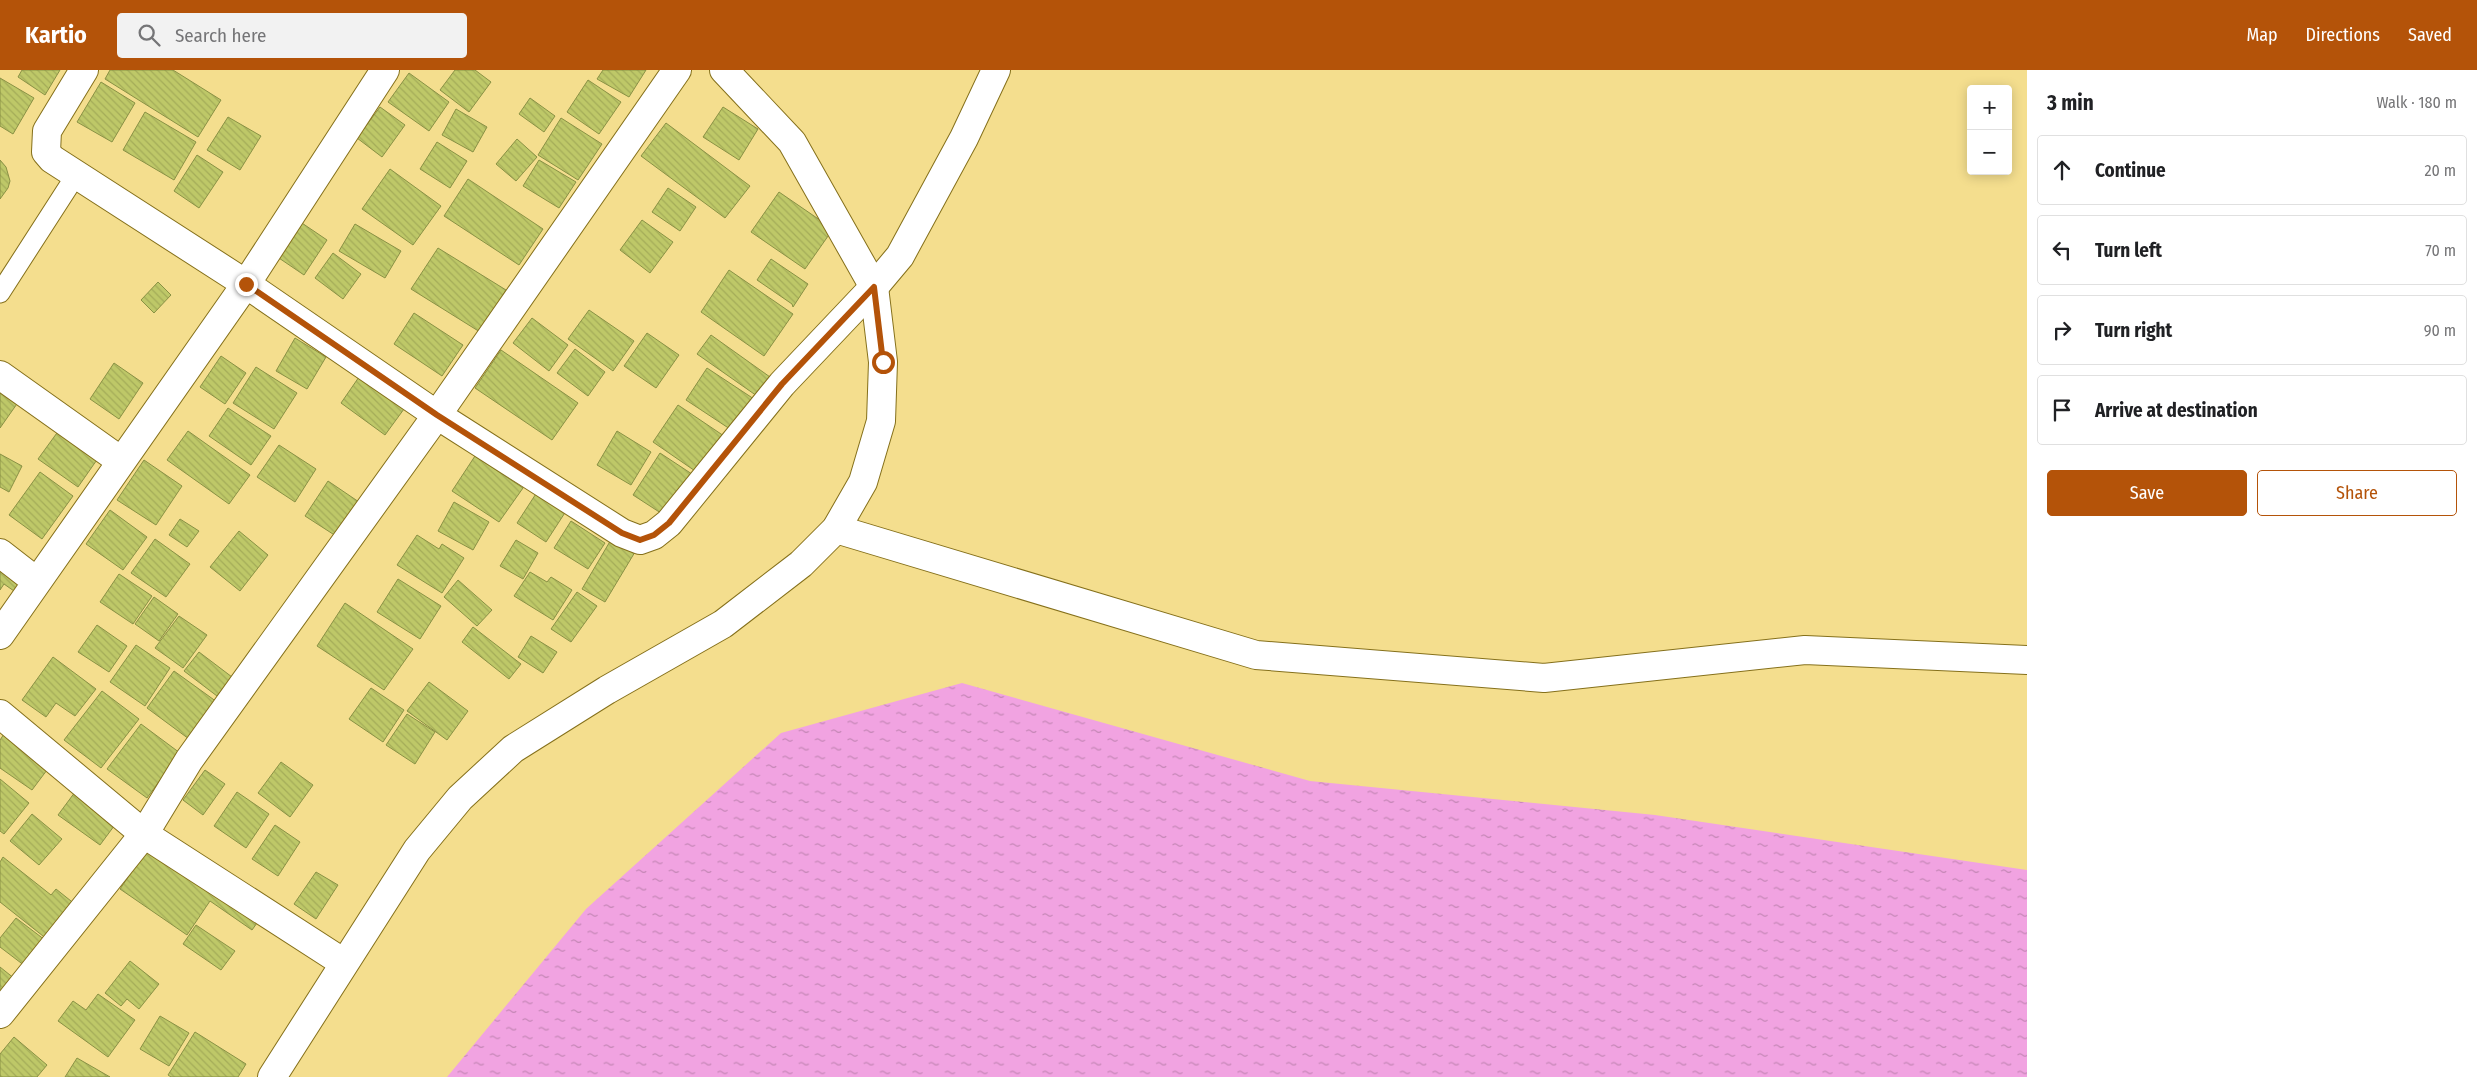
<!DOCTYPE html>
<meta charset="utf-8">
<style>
:root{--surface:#fff;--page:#f2f2f2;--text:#202124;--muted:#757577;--line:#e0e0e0;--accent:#b45309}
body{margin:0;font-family:"Fira Sans Condensed",sans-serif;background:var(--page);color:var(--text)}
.controls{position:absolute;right:15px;top:15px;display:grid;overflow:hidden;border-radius:5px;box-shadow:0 2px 12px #0003}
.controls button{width:45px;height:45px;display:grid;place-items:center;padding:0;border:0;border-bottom:1px solid var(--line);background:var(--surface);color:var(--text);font:25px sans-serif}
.stop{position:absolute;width:15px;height:15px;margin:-11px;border:4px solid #b45309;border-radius:50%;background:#fff}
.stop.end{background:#b45309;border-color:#fff;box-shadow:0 1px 5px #0008}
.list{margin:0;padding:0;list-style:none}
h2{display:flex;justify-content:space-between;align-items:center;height:65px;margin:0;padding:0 20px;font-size:21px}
h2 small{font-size:16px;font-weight:400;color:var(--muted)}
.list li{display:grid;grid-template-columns:32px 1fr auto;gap:15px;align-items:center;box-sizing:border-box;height:70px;margin:0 10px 10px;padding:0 10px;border:1px solid var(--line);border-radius:5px}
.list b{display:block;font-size:19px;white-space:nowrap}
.list em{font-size:16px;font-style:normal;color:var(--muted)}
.actions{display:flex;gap:10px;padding:15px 20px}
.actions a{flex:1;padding:11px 0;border:1px solid var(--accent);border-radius:5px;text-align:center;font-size:18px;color:var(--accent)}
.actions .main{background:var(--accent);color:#fff}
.icon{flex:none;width:28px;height:28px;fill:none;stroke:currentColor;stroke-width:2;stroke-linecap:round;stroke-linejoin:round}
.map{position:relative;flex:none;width:2027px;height:1007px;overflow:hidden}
header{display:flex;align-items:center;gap:30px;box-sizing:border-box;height:70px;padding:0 25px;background:var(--accent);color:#fff}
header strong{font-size:24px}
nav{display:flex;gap:28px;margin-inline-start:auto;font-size:18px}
.search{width:350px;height:45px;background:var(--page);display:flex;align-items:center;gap:12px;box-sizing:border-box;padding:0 18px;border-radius:5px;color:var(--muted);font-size:19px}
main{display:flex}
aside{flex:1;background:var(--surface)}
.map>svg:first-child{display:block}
.water{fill:url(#water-ripples)}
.building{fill:url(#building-back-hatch);stroke:#899144}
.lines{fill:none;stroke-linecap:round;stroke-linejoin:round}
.service-casing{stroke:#85701b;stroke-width:21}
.minor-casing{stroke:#85701b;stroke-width:30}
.secondary-casing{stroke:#85701b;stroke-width:30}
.service{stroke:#fff;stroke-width:19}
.minor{stroke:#fff;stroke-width:28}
.secondary{stroke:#fff;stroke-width:28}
.route{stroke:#b45309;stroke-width:6}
</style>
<header>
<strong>Kartio</strong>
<div class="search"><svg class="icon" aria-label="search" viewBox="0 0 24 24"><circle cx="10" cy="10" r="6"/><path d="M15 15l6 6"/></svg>Search here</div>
<nav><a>Map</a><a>Directions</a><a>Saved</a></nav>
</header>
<main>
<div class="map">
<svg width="2027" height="1007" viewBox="0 0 2027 1007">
<defs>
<pattern id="water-ripples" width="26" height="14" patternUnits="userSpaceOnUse" patternTransform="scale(1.25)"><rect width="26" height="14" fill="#f1a3e1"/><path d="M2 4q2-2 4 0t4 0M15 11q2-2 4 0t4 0" fill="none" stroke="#c486b5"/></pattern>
<pattern id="building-back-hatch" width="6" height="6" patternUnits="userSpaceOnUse" patternTransform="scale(1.25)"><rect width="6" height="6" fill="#bec868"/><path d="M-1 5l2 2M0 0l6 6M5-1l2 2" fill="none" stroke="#a4ac59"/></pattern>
</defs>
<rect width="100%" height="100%" fill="#f4de8e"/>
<path class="water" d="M962,613L1310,711L1655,745L2027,800V1007H447L586,839L781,663Z"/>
<path class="building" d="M22,0H60L45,25L18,7Z
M110,0H173L221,30L198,67L105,9Z
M455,0H475L491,12L469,42L440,20Z
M603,0H646L629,27L597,9Z
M409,3L449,32L429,61L388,32Z
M0,8L34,28L13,64L0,56Z
M588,10L621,32L599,64L567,42Z
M101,12L135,33L112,72L77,52Z
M530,28L555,46L544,62L519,44Z
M380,37L405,55L382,87L357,68Z
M723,37L758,59L739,90L703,67Z
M456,39L487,57L473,82L442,65Z
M145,42L196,72L174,110L123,80Z
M228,47L261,66L240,100L207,80Z
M561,48L602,74L578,110L538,85Z
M666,53L750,116L725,148L641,86Z
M517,69L537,87L516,111L496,94Z
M437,72L467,91L450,118L420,99Z
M197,85L223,102L199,138L174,121Z
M0,90L6,97L10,111L8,118L0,129Z
M539,90L576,112L559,138L523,116Z
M390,99L441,136L413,175L362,139Z
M468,109L543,159L519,195L444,146Z
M668,118L696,137L680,161L652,142Z
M779,122L833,159L805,199L751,162Z
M296,149L327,170L304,205L273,184Z
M642,150L673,172L650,203L620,180Z
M355,154L401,181L385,208L339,181Z
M438,178L506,220L480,262L411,219Z
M333,183L361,204L343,229L315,208Z
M771,189L808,214L793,237L792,234L757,210Z
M729,200L793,244L764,286L701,242Z
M158,212L171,225L154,243L141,230Z
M589,240L634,271L613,301L568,269Z
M414,243L463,275L442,306L394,274Z
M532,248L568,275L549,301L513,273Z
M647,263L679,285L656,318L624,296Z
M711,265L770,307L757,326L697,284Z
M295,268L326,287L307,319L276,301Z
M575,279L605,302L588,326L557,303Z
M501,280L578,333L552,370L475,318Z
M221,286L246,303L225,334L200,317Z
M114,293L143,313L119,349L90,329Z
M256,297L297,323L274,359L233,333Z
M707,298L754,329L733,361L686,330Z
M359,307L404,339L385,365L341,333Z
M0,317L19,331L0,358Z
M678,335L724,366L698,403L653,372Z
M228,338L271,366L251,395L209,366Z
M62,356L101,384L78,417L38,389Z
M188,361L250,405L229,434L167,390Z
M617,361L651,382L631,415L597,395Z
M279,375L316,399L295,432L257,407Z
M660,383L695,406L667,447L633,425Z
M0,384L22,396L9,422L0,417Z
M475,386L523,418L499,452L452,421Z
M144,390L182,416L156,455L117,430Z
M40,402L73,426L42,469L9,445Z
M328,411L359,432L336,466L305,446Z
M541,416L570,435L546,472L517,453Z
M454,432L489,452L473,480L438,461Z
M110,440L147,467L123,500L86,474Z
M180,449L199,461L187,477L169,465Z
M571,451L605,473L588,499L554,478Z
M239,461L268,485L240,521L210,497Z
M417,465L439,479L442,474L464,488L442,523L397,495Z
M612,468L635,482L605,532L582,519Z
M155,469L190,494L166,527L131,503Z
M516,470L538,483L523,509L500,496Z
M0,490L24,507L14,521L4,514L0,520Z
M530,502L547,512L551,507L572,520L553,550L514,526Z
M119,504L152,526L133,554L100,532Z
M398,509L441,536L420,569L377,542Z
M458,510L492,540L477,556L444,527Z
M577,522L597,536L571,572L551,559Z
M154,527L178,544L159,571L135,554Z
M345,533L413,579L384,620L317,576Z
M179,546L207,565L183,598L155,578Z
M97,555L127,576L109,602L78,582Z
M473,557L521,594L509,609L462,572Z
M531,566L557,582L543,603L518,587Z
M136,575L170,598L145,636L110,612Z
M199,582L232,607L217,626L184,601Z
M53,587L96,619L75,646L56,633L46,647L22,630Z
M174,601L217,632L189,669L147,638Z
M429,612L468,641L447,670L407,641Z
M371,618L404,640L383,672L349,649Z
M102,621L139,649L101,698L64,670Z
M407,644L435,662L415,694L386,675Z
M141,654L180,683L147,728L107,699Z
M4,664L50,696L32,720L0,698V670Z
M281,692L313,715L290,747L258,723Z
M205,700L225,714L203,745L183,730Z
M0,709L29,733L4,764L0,761Z
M78,718L120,748L100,775L58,745Z
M237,722L269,744L246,778L214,756Z
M32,744L62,769L39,795L10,771Z
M275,755L300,772L278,806L252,789Z
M153,771L262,846L252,860L210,831L187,865L120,819Z
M3,787L51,825L56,819L76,835L48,870L0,832V792Z
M316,802L338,815L316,849L294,834Z
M16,848L45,870L25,896L0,877V868Z
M196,855L235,881L221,900L183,874Z
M130,891L159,914L139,939L127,929L121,936L105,923Z
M0,897L15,909L0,927Z
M98,924L135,950L108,987L58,951L73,931L86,940Z
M160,946L189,963L169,996L140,979Z
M195,962L246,994L238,1007H171L168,1005Z
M14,967L47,995L37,1007H0V984Z
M77,988L110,1007H65Z"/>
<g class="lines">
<g class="service-casing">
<path id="service" d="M0,223L76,105"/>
</g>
<g class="minor-casing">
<path id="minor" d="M84,0L47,61L46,82L52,89L246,214L437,345L622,463L640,470L654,465L669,453L782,314L874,217L900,186L964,68L996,0
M0,305L121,391
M836,459L1256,585L1544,608L1805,580L2027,590
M0,483L36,511
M0,565L246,214L385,0
M0,644L144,764L344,893
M0,944L144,764L189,690L437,345L677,0"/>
</g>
<g class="secondary-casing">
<path id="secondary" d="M272,1007L417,780L460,728L513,679L607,620L723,554L801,494L836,459L863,412L881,351L883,292L874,217L792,72L724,0"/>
</g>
<use href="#service" class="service"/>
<use href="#minor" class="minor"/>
<use href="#secondary" class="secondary"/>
</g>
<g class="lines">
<path class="route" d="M246,214L437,345L622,463L640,470L654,465L669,453L782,314L874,217L883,292"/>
</g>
</svg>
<div class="controls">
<button>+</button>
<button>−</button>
</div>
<div class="stop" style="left:883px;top:292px"></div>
<div class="stop end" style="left:246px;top:214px"></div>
</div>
<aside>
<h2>3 min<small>Walk · 180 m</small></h2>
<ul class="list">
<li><svg class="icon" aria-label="ahead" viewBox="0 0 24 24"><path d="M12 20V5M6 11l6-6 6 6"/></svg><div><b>Continue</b></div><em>20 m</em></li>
<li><svg class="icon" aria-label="left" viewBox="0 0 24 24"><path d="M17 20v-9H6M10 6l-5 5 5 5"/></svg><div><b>Turn left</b></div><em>70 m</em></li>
<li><svg class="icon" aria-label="right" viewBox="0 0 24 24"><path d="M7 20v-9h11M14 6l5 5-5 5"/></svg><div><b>Turn right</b></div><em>90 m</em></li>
<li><svg class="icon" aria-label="arrive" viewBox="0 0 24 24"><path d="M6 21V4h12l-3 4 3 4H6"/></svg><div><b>Arrive at destination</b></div></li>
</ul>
<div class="actions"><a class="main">Save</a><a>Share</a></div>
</aside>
</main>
